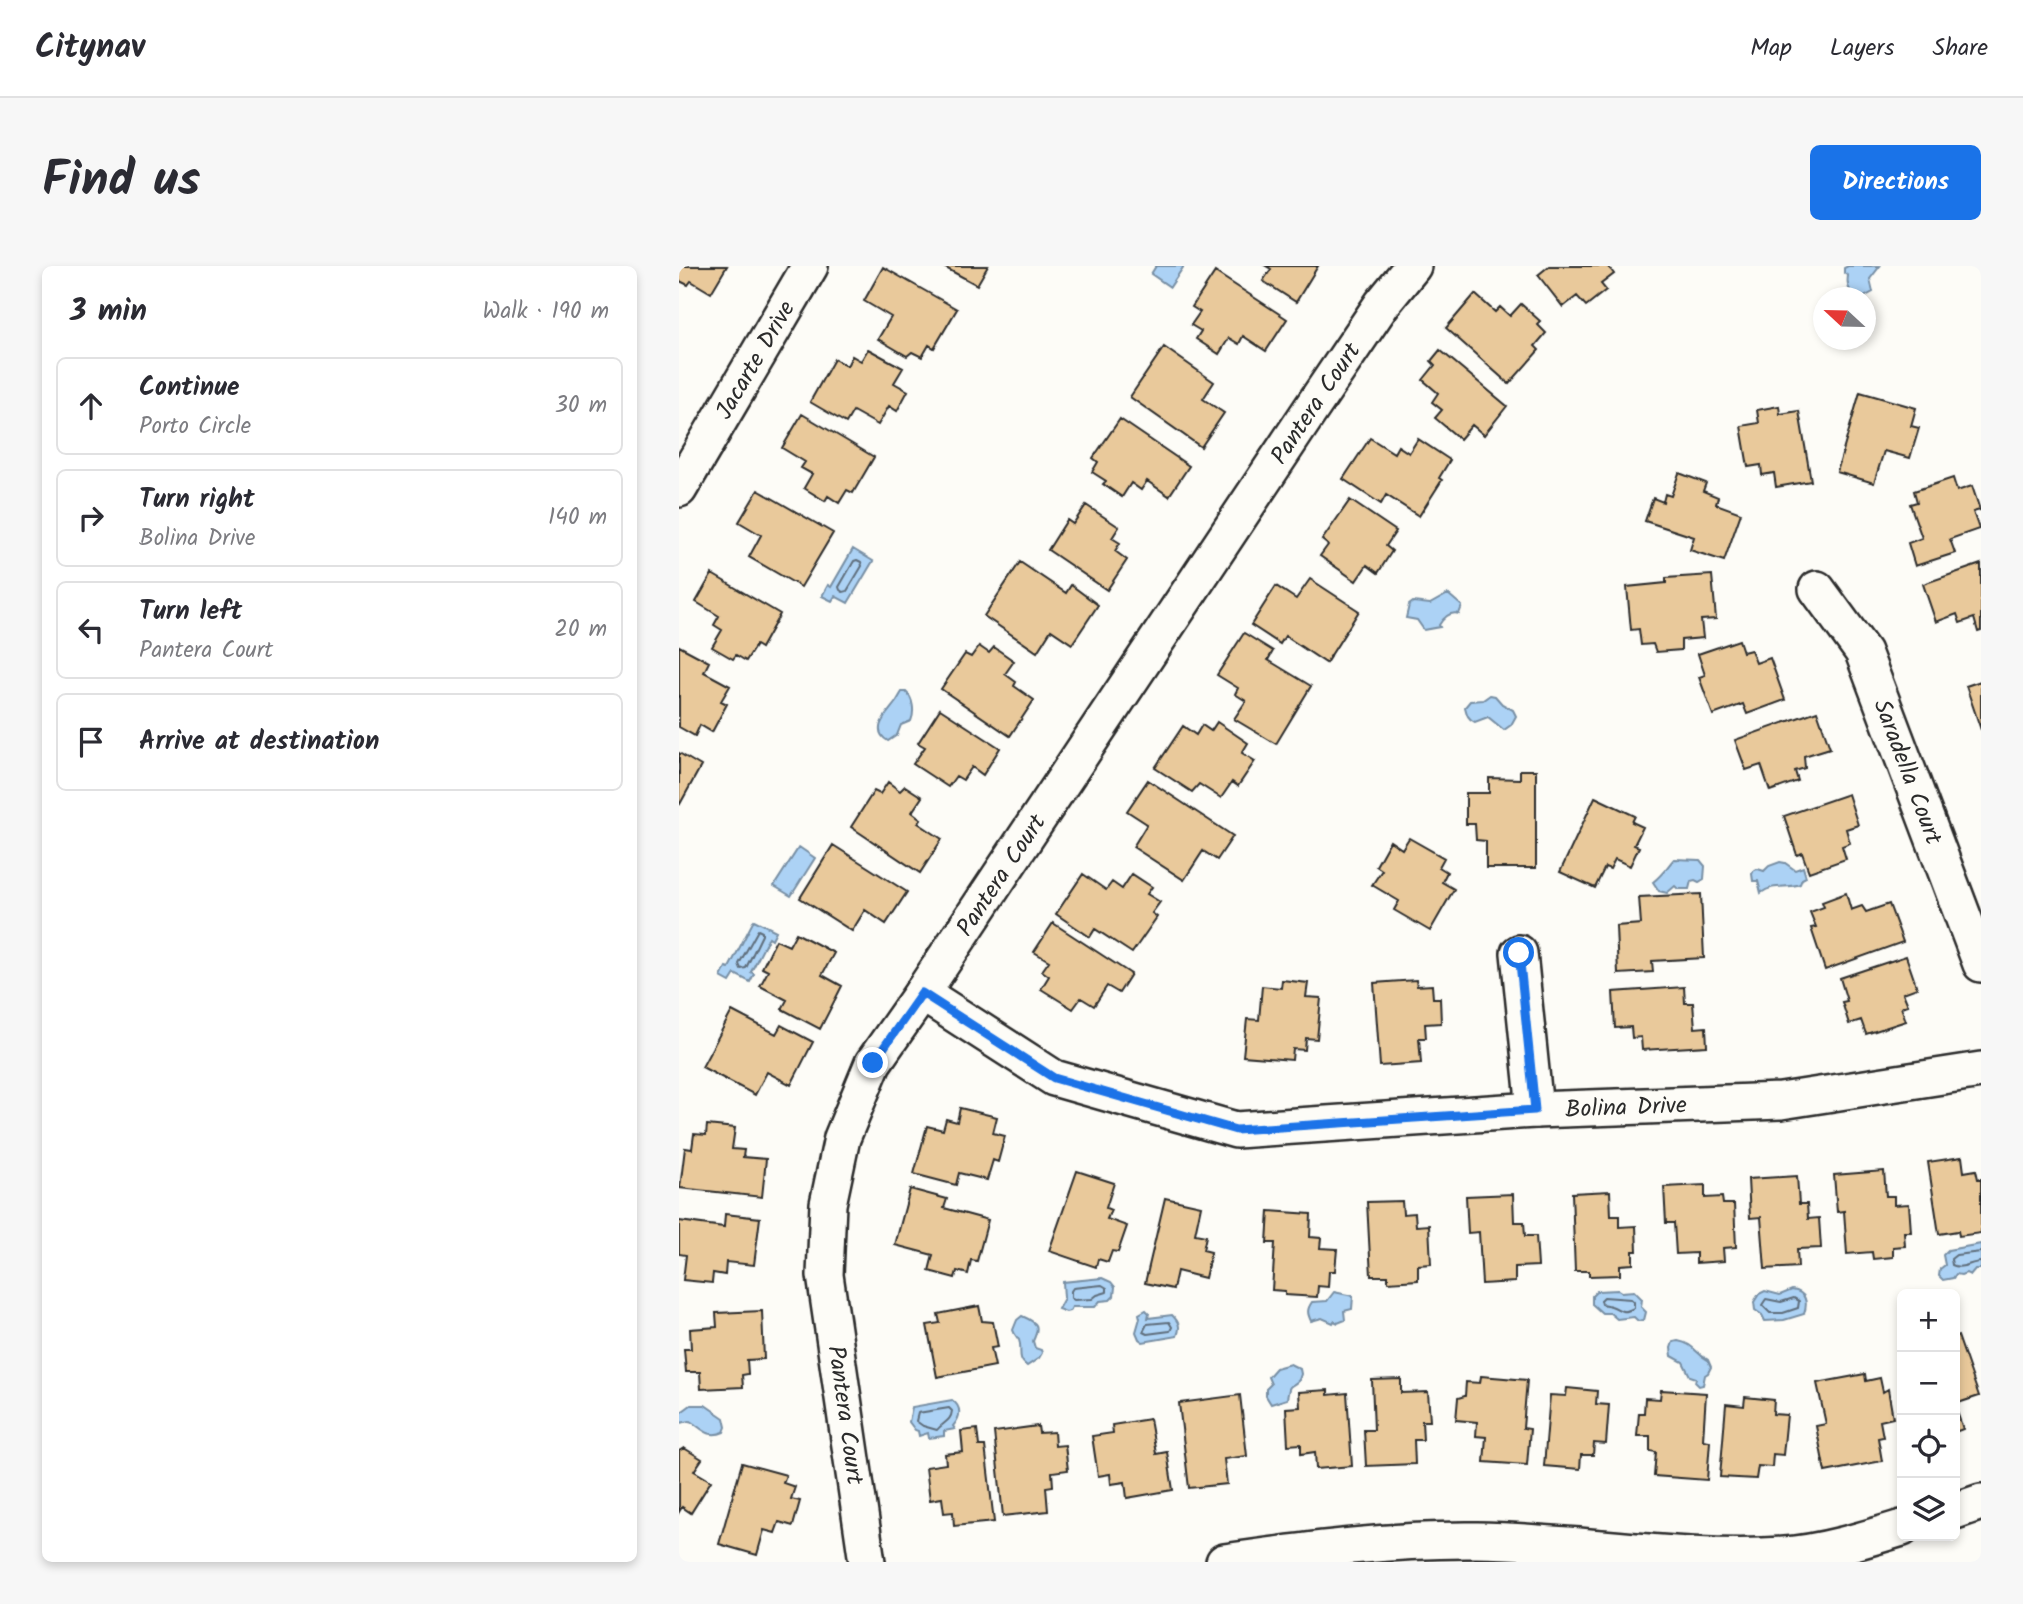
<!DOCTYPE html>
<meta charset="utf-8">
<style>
:root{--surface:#fff;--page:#f7f7f7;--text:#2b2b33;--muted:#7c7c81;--line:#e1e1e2;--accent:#1a73e8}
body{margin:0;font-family:Kalam,sans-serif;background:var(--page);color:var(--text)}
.controls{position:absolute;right:21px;bottom:21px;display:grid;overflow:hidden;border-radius:10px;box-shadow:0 4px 10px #0003}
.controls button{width:63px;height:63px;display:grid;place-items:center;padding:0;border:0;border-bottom:2px solid var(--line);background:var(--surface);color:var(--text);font:35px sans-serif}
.compass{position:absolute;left:1134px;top:21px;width:63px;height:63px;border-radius:50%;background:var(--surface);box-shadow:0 4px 10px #0003;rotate:292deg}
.stop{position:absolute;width:21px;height:21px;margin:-16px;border:5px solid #1a73e8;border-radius:50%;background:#fff}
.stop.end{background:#1a73e8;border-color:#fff;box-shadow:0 2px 7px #0008}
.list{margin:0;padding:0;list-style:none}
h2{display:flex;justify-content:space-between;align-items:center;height:91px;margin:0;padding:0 28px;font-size:30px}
h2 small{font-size:23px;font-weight:400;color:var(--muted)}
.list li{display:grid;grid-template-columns:46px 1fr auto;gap:21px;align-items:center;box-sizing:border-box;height:98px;margin:0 14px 14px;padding:0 14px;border:2px solid var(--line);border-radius:10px}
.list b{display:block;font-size:26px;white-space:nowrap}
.list p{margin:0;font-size:23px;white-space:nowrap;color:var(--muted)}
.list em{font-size:23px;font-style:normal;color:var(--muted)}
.icon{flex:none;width:38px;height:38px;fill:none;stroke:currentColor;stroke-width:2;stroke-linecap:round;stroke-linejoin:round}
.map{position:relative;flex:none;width:1302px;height:1296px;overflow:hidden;border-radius:10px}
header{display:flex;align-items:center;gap:42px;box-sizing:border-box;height:98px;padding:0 35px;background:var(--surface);border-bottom:2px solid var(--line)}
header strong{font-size:33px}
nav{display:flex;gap:38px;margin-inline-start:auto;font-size:24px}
.intro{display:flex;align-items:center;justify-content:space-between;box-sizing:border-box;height:168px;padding:0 42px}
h1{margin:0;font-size:49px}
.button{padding:18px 32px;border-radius:10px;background:var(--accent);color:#fff;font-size:24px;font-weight:700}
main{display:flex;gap:42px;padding:0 42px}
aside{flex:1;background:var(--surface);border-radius:10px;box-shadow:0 4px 10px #0003}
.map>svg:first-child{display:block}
.water{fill:#acd2f5;stroke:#788fa4;stroke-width:2}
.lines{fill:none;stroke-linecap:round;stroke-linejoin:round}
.shore{stroke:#5f6e7c;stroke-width:2}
.building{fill:#e9c99b;stroke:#2b2b2b;stroke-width:2}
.minor-casing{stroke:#2b2b2b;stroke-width:40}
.minor{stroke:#fdfcf7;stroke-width:35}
.route{stroke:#1a73e8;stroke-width:9}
.labels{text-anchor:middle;stroke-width:5;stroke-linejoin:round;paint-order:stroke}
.street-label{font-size:24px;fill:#2b2b2b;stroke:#fdfcf7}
</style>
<header>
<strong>Citynav</strong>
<nav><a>Map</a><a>Layers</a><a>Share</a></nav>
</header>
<div class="intro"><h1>Find us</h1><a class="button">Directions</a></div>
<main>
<aside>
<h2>3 min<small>Walk · 190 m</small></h2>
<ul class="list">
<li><svg class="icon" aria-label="ahead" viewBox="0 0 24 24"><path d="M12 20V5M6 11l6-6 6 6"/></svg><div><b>Continue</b><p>Porto Circle</p></div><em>30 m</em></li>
<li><svg class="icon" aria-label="right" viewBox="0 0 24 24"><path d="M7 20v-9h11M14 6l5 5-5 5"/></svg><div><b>Turn right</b><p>Bolina Drive</p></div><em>140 m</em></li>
<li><svg class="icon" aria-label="left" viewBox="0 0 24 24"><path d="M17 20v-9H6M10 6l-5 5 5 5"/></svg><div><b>Turn left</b><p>Pantera Court</p></div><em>20 m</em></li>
<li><svg class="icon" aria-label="arrive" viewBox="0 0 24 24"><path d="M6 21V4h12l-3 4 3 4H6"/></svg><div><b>Arrive at destination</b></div></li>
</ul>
</aside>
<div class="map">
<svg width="1302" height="1296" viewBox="0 0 1302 1296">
<rect width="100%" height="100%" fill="#fdfcf7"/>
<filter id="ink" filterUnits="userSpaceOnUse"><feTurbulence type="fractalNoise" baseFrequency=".0143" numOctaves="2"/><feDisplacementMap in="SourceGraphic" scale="14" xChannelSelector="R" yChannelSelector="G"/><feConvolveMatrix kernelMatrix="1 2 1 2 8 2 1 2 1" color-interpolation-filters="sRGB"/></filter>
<g filter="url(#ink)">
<path class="water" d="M477,0H505L491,21L472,8Z
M1169,0H1201L1191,13L1194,26L1185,31C1172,30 1167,22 1169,10L1165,7V2Z
M174,283L194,295L169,337L156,330L153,335L143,330L149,319L152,321Z
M769,328L783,340L780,348C771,345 765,351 760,359L761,361L745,364L738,354L727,352L730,339L734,336L751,338Z
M223,426H227C234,432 236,446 232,455L222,459L218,469L209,475C190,464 209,447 217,436C219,433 221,429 223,426Z
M811,429L816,430L823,438L834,444L837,450L832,459L825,464L809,451L796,456C789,453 788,449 786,441L791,435L804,434Z
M120,581L136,592L112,630L95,620Z
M995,593L1021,594L1026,600L1025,613L1020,616L1016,614L1012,615L1010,623H999L996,620L988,627L980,625L974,616C984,608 987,602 995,593Z
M1101,596L1106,597L1116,604L1124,601L1127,611L1123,613L1121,618C1108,623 1095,617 1082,627L1079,615H1074L1073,608L1075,604L1079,603L1085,605L1090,600Z
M75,654L97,665L93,673L90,671L72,706L75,708L71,716L56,708L51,716L42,711L47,701L50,702Z
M1302,978V1003H1296L1291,1009L1287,1007L1282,1009L1277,1008L1274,1012L1264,1014L1260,1010L1261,1003L1266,999L1264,989L1269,984Z
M423,1012L432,1016L436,1021L435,1030L431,1034L421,1035L416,1041H393L391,1045L387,1046L379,1043L385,1032L384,1016Z
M939,1024L942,1026L955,1025L963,1033L962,1041L967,1046L965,1054L959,1055L955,1051L938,1053L931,1047H923L913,1038V1030L918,1025Z
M1113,1024C1127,1026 1129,1036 1125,1048L1105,1054L1086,1055L1083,1049L1076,1044L1075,1036L1080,1028L1086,1025L1101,1029Z
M655,1026L674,1030L673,1043L665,1045L666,1054L659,1057L655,1055L654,1057L643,1052L632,1055C628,1047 628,1043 633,1036L648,1035Z
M467,1044L470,1047L469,1052L493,1049C500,1056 502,1061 498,1070L464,1076L460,1073L457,1066L461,1052L460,1048Z
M343,1050C359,1057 361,1060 354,1075L356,1082L362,1084L363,1087L360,1092L348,1100C337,1092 344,1084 340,1074C338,1071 335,1068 334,1064L338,1054Z
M999,1075C1016,1078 1015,1087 1029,1094L1032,1101L1029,1107L1026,1109L1024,1119L1020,1120L1016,1116L1017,1112L1011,1110L1004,1096L993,1090L992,1082L994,1076Z
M611,1098L621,1103L622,1108L620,1114C610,1124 611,1115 608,1133L592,1138L587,1130V1123L592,1118L589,1111L597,1102Z
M273,1134C283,1141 282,1151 274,1160L276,1163L265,1165V1170L250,1172L249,1167L240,1170L239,1165L236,1164L230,1156L233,1141Z
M12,1139H26L45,1152L47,1161L45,1166C29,1173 23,1162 11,1155L1,1157V1147Z"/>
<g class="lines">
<path class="shore" d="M178,294L182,296L183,300L168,325L164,326L161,324L160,321L175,295Z
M79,664L83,666V669L67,702L62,703L60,698Z
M1302,986L1277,989L1272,993L1273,999C1283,1004 1291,996 1302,996
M423,1019L428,1022V1026L418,1029L413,1033L395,1034L392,1032V1025L394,1022Z
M925,1031L952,1033L955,1036V1042C942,1049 942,1043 932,1040C929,1039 925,1039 923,1038L922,1034Z
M1115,1032L1120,1035L1119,1042L1104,1047H1091L1083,1039L1087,1033L1102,1036Z
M490,1056L493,1061L491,1065L468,1068L464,1066L468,1058Z
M270,1142L273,1145C272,1156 264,1156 258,1164L244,1160L237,1155L239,1147Z"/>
</g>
<path class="building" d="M0,0H48L32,27L12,15L9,19L1,15L0,16Z
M263,0H309L298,19Z
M587,0H639L617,36L584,15L592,3Z
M870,0H929L935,8L922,18L927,24L907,40L898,30L884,41L859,9Z
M204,1L278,43L255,82L250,79L243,91L233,86L228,90L199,73L212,51L185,35Z
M536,6L608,53L587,85L564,70L560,78L550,72L540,88L517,73L522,65L512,59L521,46L513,41Z
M796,28L816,46L821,41L831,50L842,38L861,55L858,58L867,67L856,80L860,84L830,118L767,62Z
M485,81L535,116L524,133L545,147L522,181L451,131Z
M189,83L224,102L215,117L229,125L218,145L210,140L199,159L174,145L167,157L131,136L155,93L168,100L173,90L182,95Z
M761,84L828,140L805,169L793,159L781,173L756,152L763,144L753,136L759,127L744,114L756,99L752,95Z
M1181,126L1237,142L1232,160L1240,162L1231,192L1205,185L1195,217L1158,206Z
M1100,140L1101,148L1120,145L1132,215L1097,221L1095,207L1083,209L1082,199L1069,201L1062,160L1080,157L1078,144Z
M123,148L195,191L174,227L168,224L160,237L149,230L146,235L125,222L133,208L122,202L126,196L103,182Z
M441,153L510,200L490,230L468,215L462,224L452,217L443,231L424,218L427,215L413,206L419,196L414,192Z
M691,172L715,187L719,180L730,187L739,173L771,194L760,212L763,214L740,250L707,229L702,238L664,213Z
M1000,207L1027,217L1024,225L1039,231L1037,238L1062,247L1045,295L1011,284L1015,271L966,255L974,232L984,236L986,228L992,230Z
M1274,212L1278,225L1293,220L1301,244L1294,246L1300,263L1271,273L1276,287L1236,300L1229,277L1243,272L1231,238L1238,236L1235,225Z
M79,224L154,267L122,321L70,291L82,269L60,256Z
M671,234L717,265L707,280L713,285L699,307L688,299L677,315L641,290L649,279L643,274Z
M407,239L440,261L433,272L441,277L436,285L448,294L428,324L369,284L388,254L394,258Z
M341,296L387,327L392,319L419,339L393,378L372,364L358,386L305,350Z
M1302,298V365L1299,366L1295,352L1281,357L1278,348L1257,356L1244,318Z
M33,308L101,348L82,382L77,379L67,395L57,389L54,393L33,381L43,364L35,359L40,350L17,336Z
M1033,309L1037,353L1022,354L1024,372L1002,374V384L977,386L974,378L962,379L960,363L952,364L948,321L987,317V312Z
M631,313L680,345L647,397L606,370L601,378L572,359L597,320L617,333Z
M565,367L594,385L589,394L632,420L597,478L555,453L567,435L556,428L559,422L538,409Z
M1060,374L1064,386L1072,384L1077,397L1091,392L1106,434L1068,448L1064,438L1034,449L1020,411L1026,409L1019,388Z
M0,380L30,396L25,406L51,420L42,435L48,438L33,466L21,459L16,470L0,461Z
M300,380L310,387L315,381L335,395L326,408L337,416L335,420L355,434L331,470L262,423L286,388L292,391Z
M1302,415V464L1287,420Z
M261,443L321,482L304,509L293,501L284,514L277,510L269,521L234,498L246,481L239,477Z
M1138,445L1151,482L1125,490L1126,502L1116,505L1119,515L1091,525L1082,499L1067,504L1056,474Z
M538,456L569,477L563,487L576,495L559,520L553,516L542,532L520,518L513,526L476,502L504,460L517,469L523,459L532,465Z
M0,487L22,500L1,538L0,537Z
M841,504H857V602H807V575L797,574L796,558H787V527H810V512L841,513Z
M469,514L554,570L538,594L524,585L505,614L454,581L468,558L448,545Z
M209,516L221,525L226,520L243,531L233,546L242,553L239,557L263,573L241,607L172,561L195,525L201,528Z
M1169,528L1179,559L1167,563L1171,577L1163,580L1167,593L1130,606L1123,587L1118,589L1105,550Z
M916,531L956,550L953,556L964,561L955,579L960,581L951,600L936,593L931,603L926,601L916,622L881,606Z
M730,572L765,592L760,601L768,606L763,616L775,623L751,665L715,644L720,635L693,619L703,604L697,600L711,575L723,583Z
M154,579L228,626L207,658L186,644L173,665L121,632Z
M404,608L427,624L433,616L443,623L453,608L473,621L468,628L481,636L473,647L478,651L453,687L416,663L411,671L377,648Z
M1167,627L1172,644L1183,640L1187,646L1210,638L1224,676L1146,704L1132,662L1137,661L1131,646L1145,641L1143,636Z
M1022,628L1025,692L973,695L974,706L939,708L937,660L962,658L960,631Z
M374,657L452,708L440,727L428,720L415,740L402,732L394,743L362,723L370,710L363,705L370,695L355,686Z
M117,667L155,687L143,709L163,720L141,763L103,743L108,734L81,720L89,705L83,702L97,674L110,680Z
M1227,690L1238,722L1224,727L1229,739L1222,741L1227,755L1187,768L1182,754L1170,758L1163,736L1168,735L1161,712Z
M603,714L629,717L627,731L642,732L638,773L627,772L626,784L614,783L613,794L564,790L568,753L580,754L583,720L602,722Z
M737,714L738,720L753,719L754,732H761L762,757L746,758L747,772H740L742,797L701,800L695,717Z
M1005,721L1006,737H1014L1016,762L1027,761L1028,780L963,784L962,771L953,772L952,761L936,762L934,726Z
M53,745L97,768L102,759L134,776L112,819L88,806L76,829L23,801Z
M281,842L318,851L314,867L326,870L319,896L314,894L308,914L280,907L277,919L235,908L248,860L264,864L267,853L278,856Z
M28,859L56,862L53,883L65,884L64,891L87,893L83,931L1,922L6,882L13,883L15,868L27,869Z
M1283,891L1285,906L1297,904L1299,913H1302V967L1280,970L1279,965L1260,968L1249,896Z
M398,905L435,917L427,942L432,944L428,953L448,960L439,986L433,985L429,996L419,993L417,1001L370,985Z
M1205,905L1207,930H1215V939L1230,938L1232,966H1225L1226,980L1214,981V991L1194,993L1193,986L1168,988L1165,945L1158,946L1155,909Z
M1118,910L1120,938H1128L1129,953L1140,952L1142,982L1118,983L1119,1001L1086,1003L1082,951L1071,952L1069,913Z
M1026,919V932L1043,931L1044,938H1055L1057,981L1044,982L1045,995L1017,997V987L997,988L995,957H987L985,921Z
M231,923L268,933L265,942L309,954L298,995L292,994L289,1008L278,1005L276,1012L250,1005L254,989L216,979Z
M931,925L932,950H940V961L957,960L958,985H954V998L941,999V1009L910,1010V1005H896L893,927Z
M834,928L835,956H845L846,970H857L859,1000L836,1001V1016L803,1018L800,966L789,967L787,930Z
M486,932L522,940L516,968L527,970L524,984L532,986L526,1012L498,1005L494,1023L466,1017Z
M723,935L724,948L736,947L737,960L750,959L752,998L739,999V1014L709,1016V1010H692L688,936Z
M590,945L632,948L631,971L642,972L641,982L658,983L656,1005H650L649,1021L639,1020L638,1031L606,1029V1025L593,1024L596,977H588Z
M46,948L81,952L75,999L47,996L46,1009L34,1007L33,1017L4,1014L7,989L0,988V955L45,961Z
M300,1040L303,1055L314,1056L319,1081L312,1082L316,1100L258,1111L248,1059L261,1057L259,1048Z
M83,1045L85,1093L68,1094L69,1108L63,1109L64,1121L22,1123L21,1106H7L5,1083H12L11,1063L38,1061L37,1047Z
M1279,1070L1300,1130L1276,1138V1071Z
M1186,1108L1187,1115L1201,1112L1204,1126L1209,1123L1214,1152L1201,1155L1204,1171L1199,1172L1203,1195L1146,1206L1137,1160L1147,1158L1138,1117Z
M802,1110L848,1114L844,1162L851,1163L848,1199L805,1196L807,1171L797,1170L798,1156L777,1154L779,1132L786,1130L787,1116L801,1117Z
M722,1113V1127L749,1126L751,1155H743L744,1174H735L736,1198L687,1200L685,1164H695L693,1114Z
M888,1122L918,1125L917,1138L930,1139L927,1178L915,1177L914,1189H902L901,1203L865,1200L871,1129L887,1130Z
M649,1124V1129L668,1127L673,1200L637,1203L636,1186L622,1188V1178L609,1179L607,1142L621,1141L620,1126Z
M982,1124L1027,1127L1024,1174L1031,1175L1028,1214L975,1210L977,1186L971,1185V1170H958L960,1147H965L966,1132L981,1133Z
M561,1129L568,1190L545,1193L548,1218L510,1222L500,1137Z
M1066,1131L1095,1134L1094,1148L1108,1149L1104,1189L1094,1188L1093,1201L1079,1200L1077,1213L1041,1211L1047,1138L1065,1140Z
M1276,1140L1284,1163L1276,1166Z
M471,1153L477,1188L488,1186L494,1224L448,1232L446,1216L432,1218L431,1208L419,1210L413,1170L434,1167L433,1159Z
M359,1160L360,1167L375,1166L376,1180L386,1179L389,1204L373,1206L374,1220L367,1221L369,1245L324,1250L315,1166Z
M298,1163L300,1180H306L315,1256L275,1260L274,1246L265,1247L263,1232L251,1234L247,1201L267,1198L266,1188L284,1186L282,1165Z
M5,1182L23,1193L15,1205L32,1215L12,1247L3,1241L0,1246V1185Z
M63,1197L107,1209L104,1217L116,1221L112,1233L121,1235L114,1260L100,1256L96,1267L85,1264L78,1289L40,1278Z"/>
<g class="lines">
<g class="minor-casing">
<g id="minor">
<path id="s1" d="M0,223L131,0"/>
<path id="s2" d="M1138,323L1184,386L1302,698"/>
<path d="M840,687L856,844"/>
<path id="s3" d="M243,727L375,812L557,864L856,844L1102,835L1302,804"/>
<path d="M1276,1245L1302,1236"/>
<path id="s4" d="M188,1296L146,1009L149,938L163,872L194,797L243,727L632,143L703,38L734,0"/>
<path d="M545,1296C629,1284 713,1273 798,1274C900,1275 1002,1296 1105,1289C1142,1287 1187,1273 1223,1262"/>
</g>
</g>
<use href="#minor" class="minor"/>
</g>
</g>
<g class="lines" filter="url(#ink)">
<path class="route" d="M194,797L243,727L375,812L557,864L856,844L840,687"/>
</g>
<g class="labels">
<g class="street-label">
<text dy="8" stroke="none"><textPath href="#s1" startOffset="150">Jacarte Drive</textPath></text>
<text dy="8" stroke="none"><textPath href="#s4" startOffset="1304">Pantera Court</textPath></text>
<text dy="8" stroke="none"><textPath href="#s2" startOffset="206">Saradella Court</textPath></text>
<text dy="8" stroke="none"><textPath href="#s4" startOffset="737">Pantera Court</textPath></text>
<text dy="8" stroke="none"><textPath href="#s3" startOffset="737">Bolina Drive</textPath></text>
<text transform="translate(167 1149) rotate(82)" y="8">Pantera Court</text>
</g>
</g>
</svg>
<div class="controls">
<button>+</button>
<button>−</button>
<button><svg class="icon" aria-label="locate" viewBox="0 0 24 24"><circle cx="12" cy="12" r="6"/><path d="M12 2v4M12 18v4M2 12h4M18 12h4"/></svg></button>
<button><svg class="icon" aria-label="layers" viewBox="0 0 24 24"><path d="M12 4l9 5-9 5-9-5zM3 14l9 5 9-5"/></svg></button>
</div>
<svg class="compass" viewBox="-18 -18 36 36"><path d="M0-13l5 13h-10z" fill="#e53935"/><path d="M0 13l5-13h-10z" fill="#7c7c81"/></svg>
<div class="stop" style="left:840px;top:687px"></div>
<div class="stop end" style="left:194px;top:797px"></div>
</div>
</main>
